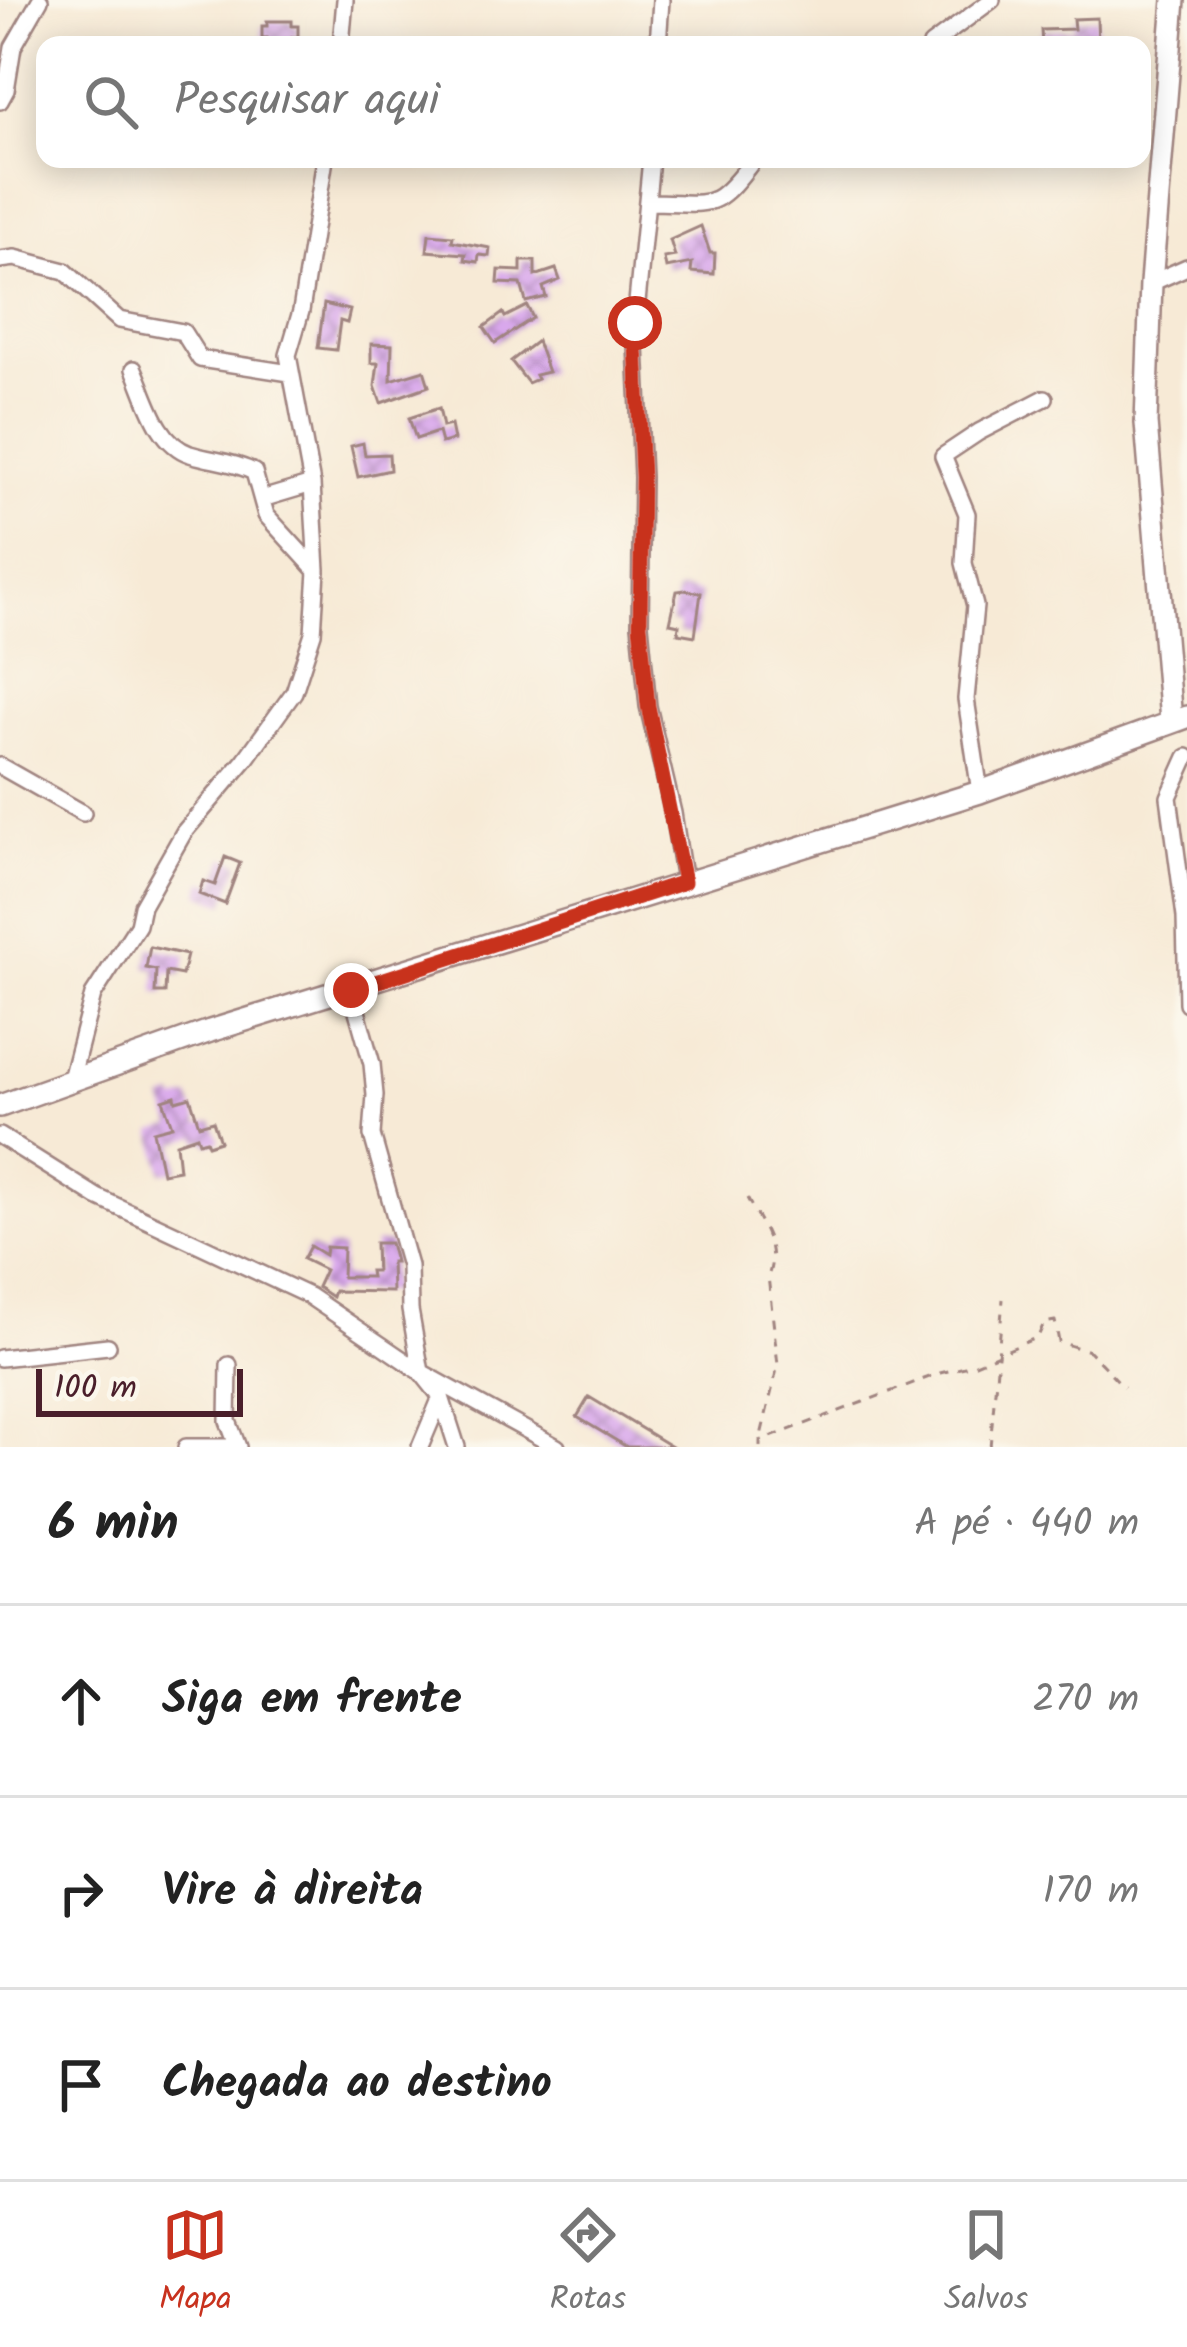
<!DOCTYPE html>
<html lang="pt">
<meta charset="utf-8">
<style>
:root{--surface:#fff;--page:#f6f6f6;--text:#222;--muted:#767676;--line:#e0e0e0;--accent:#c8321e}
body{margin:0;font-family:Kalam,sans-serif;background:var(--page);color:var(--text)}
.scale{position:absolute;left:36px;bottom:30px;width:207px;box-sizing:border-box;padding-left:12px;border:6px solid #4a1f2b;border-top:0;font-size:33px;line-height:42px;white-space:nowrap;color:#4a1f2b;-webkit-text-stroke:9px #fbf7ec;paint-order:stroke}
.stop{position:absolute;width:36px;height:36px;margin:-27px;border:9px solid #c8321e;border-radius:50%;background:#fff}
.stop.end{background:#c8321e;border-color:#fff;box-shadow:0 3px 12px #0008}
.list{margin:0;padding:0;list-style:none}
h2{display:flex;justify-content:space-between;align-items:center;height:156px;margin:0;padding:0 48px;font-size:51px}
h2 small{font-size:39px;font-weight:400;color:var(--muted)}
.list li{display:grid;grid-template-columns:78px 1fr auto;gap:36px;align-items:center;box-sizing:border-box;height:192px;padding:0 48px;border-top:3px solid var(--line)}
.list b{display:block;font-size:45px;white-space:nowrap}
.list em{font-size:39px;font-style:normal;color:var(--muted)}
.icon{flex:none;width:66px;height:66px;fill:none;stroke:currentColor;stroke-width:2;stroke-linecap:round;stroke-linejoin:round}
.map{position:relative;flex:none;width:1187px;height:1447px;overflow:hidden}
.search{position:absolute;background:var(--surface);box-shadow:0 6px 30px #0003;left:36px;right:36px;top:36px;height:132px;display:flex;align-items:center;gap:30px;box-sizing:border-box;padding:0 42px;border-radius:24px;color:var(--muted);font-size:45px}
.sheet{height:732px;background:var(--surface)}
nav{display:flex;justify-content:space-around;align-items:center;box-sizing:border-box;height:168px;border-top:3px solid var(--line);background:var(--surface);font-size:33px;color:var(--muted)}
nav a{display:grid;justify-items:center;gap:6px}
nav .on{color:var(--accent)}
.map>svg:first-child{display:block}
.building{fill:url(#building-cross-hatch)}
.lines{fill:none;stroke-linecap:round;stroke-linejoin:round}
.street-casing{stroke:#a08480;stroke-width:20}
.secondary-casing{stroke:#a08480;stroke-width:26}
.path{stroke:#a08480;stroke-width:3;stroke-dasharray:9 9;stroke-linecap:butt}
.street{stroke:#fff;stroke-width:15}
.secondary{stroke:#fff;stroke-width:21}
.route{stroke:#c8321e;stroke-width:15}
</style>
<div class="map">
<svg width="1187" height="1447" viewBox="0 0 1187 1447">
<defs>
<pattern id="building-cross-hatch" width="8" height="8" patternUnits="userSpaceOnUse" patternTransform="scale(3)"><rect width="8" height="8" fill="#d9a8ec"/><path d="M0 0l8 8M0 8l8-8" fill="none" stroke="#b288bf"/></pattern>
</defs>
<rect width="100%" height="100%" fill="#fbf7ec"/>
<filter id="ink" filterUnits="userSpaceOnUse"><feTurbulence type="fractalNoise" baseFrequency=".00833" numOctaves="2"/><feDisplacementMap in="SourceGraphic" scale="24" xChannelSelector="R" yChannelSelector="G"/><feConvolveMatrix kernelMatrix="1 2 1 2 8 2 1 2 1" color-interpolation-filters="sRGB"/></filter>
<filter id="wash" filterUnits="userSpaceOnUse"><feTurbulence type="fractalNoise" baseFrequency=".004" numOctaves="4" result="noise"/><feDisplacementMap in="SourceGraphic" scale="48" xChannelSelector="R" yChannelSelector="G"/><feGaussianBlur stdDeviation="2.7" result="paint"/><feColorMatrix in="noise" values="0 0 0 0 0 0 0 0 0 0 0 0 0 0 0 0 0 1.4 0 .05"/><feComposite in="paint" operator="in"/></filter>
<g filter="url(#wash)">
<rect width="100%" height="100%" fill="#f7ead6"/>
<g id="blocks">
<path class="building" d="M1097,18L1098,45H1042L1041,30L1074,29L1073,19Z
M267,21H292V26H298V37H292V45H267V38H262V26H267Z
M701,226L710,253H715L714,274L691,272L692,263L666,268L664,258L675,256L670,240Z
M429,234L453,236L452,241L490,248L489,256L479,255L478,262L465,260L466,254L427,251Z
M521,261H535V276L556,269L560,280L543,287L546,297L526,302L521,284L498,283L499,270L521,271Z
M324,304L350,310L347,323L340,321L336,350L318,348Z
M527,306L533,318L495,343L484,327L503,313L505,317Z
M537,341L548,372L535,375L537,379L528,383L511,361Z
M371,344L392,345L391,380L424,370L429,386L381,403L375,386L378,363H371Z
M439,408L443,427L451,425L454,440L441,443L438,432L416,439L409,418Z
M363,443L365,455L389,454L390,470L358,477L351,446Z
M685,590L701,593L695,636L678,633L679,625L670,623L677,591Z
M225,857L240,863L225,904L199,894L203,881L215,885Z
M150,947L187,955L182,975L166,972L165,993H155L156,970L146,968Z
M175,1096L176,1101L190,1097L199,1125L213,1121L220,1141L208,1145L206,1140L199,1142L197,1136L176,1143L179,1170L162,1173L153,1131L172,1126L163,1100Z
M375,1243H390L395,1262H391L392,1292L334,1291L332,1297L317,1287L325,1270L303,1259L310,1246L325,1255L326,1247L343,1248L342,1277H371L370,1271H376Z
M589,1397L672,1447H627L577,1417Z"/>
</g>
</g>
<g filter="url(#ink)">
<use href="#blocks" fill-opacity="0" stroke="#a08480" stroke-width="3"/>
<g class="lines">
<g class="street-casing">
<path id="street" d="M341,45L345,0
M658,45L661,0
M931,45L992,0
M0,101L6,90L13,47L40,0
M651,159L635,323L642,477L640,625L648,706L673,813L684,882
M648,202C712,202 712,215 754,159
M0,260L15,258L65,271L119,320L183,332L200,359L290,373
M1151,283L1187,267
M262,499L312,484
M317,570L312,484L288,355L301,311L325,159
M1187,757L1169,797L1185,917L1187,1003
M0,766L83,813
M980,792L966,699L975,606L964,563L967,514L943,456L979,432L1045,398
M351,990L372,1064L375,1095L372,1135L409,1266L410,1310L421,1372L441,1397L457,1447
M70,1083L93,995L138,925L142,906L184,832L245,760L294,692L313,633L317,571L266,515L254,472C232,461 213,461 190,454C157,443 147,398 134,369
M0,1136L97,1197L309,1296L421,1372L557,1447
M0,1358L108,1346
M229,1365L228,1421L238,1447
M186,1447H237
M420,1447L441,1397"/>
</g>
<g class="secondary-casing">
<path id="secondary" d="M1171,721L1146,423L1151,283L1174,0
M0,1106L210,1031L980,792L1187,717"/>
</g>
<path class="path" d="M747,1198C760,1223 780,1247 768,1276L778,1365L760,1440
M760,1447V1441L940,1373L973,1365L1038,1337L1044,1323L1055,1321L1059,1342L1089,1351L1124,1387
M990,1447L1003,1299"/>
<use href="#street" class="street"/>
<use href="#secondary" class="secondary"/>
</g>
</g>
<g class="lines" filter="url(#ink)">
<path class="route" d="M351,990L684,882L648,706L640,625L642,477L635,323"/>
</g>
</svg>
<div class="scale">100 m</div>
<div class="stop" style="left:635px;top:323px"></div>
<div class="stop end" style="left:351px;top:990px"></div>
<div class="search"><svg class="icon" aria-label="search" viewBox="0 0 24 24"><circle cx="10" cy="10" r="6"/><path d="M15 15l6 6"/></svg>Pesquisar aqui</div>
</div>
<section class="sheet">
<h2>6 min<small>A pé · 440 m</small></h2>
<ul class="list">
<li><svg class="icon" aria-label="ahead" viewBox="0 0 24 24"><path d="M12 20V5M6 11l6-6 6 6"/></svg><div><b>Siga em frente</b></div><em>270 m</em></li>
<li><svg class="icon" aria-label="right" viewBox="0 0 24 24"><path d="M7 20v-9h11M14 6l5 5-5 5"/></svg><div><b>Vire à direita</b></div><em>170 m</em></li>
<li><svg class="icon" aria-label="arrive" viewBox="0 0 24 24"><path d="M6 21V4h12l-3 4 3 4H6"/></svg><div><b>Chegada ao destino</b></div></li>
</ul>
</section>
<nav>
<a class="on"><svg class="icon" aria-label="map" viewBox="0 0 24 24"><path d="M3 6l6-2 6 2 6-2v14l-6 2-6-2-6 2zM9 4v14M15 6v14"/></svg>Mapa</a>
<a><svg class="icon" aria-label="directions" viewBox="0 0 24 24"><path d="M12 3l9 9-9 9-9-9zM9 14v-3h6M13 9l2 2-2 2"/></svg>Rotas</a>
<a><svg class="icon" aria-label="saved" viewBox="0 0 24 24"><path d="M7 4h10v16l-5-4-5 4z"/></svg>Salvos</a>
</nav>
